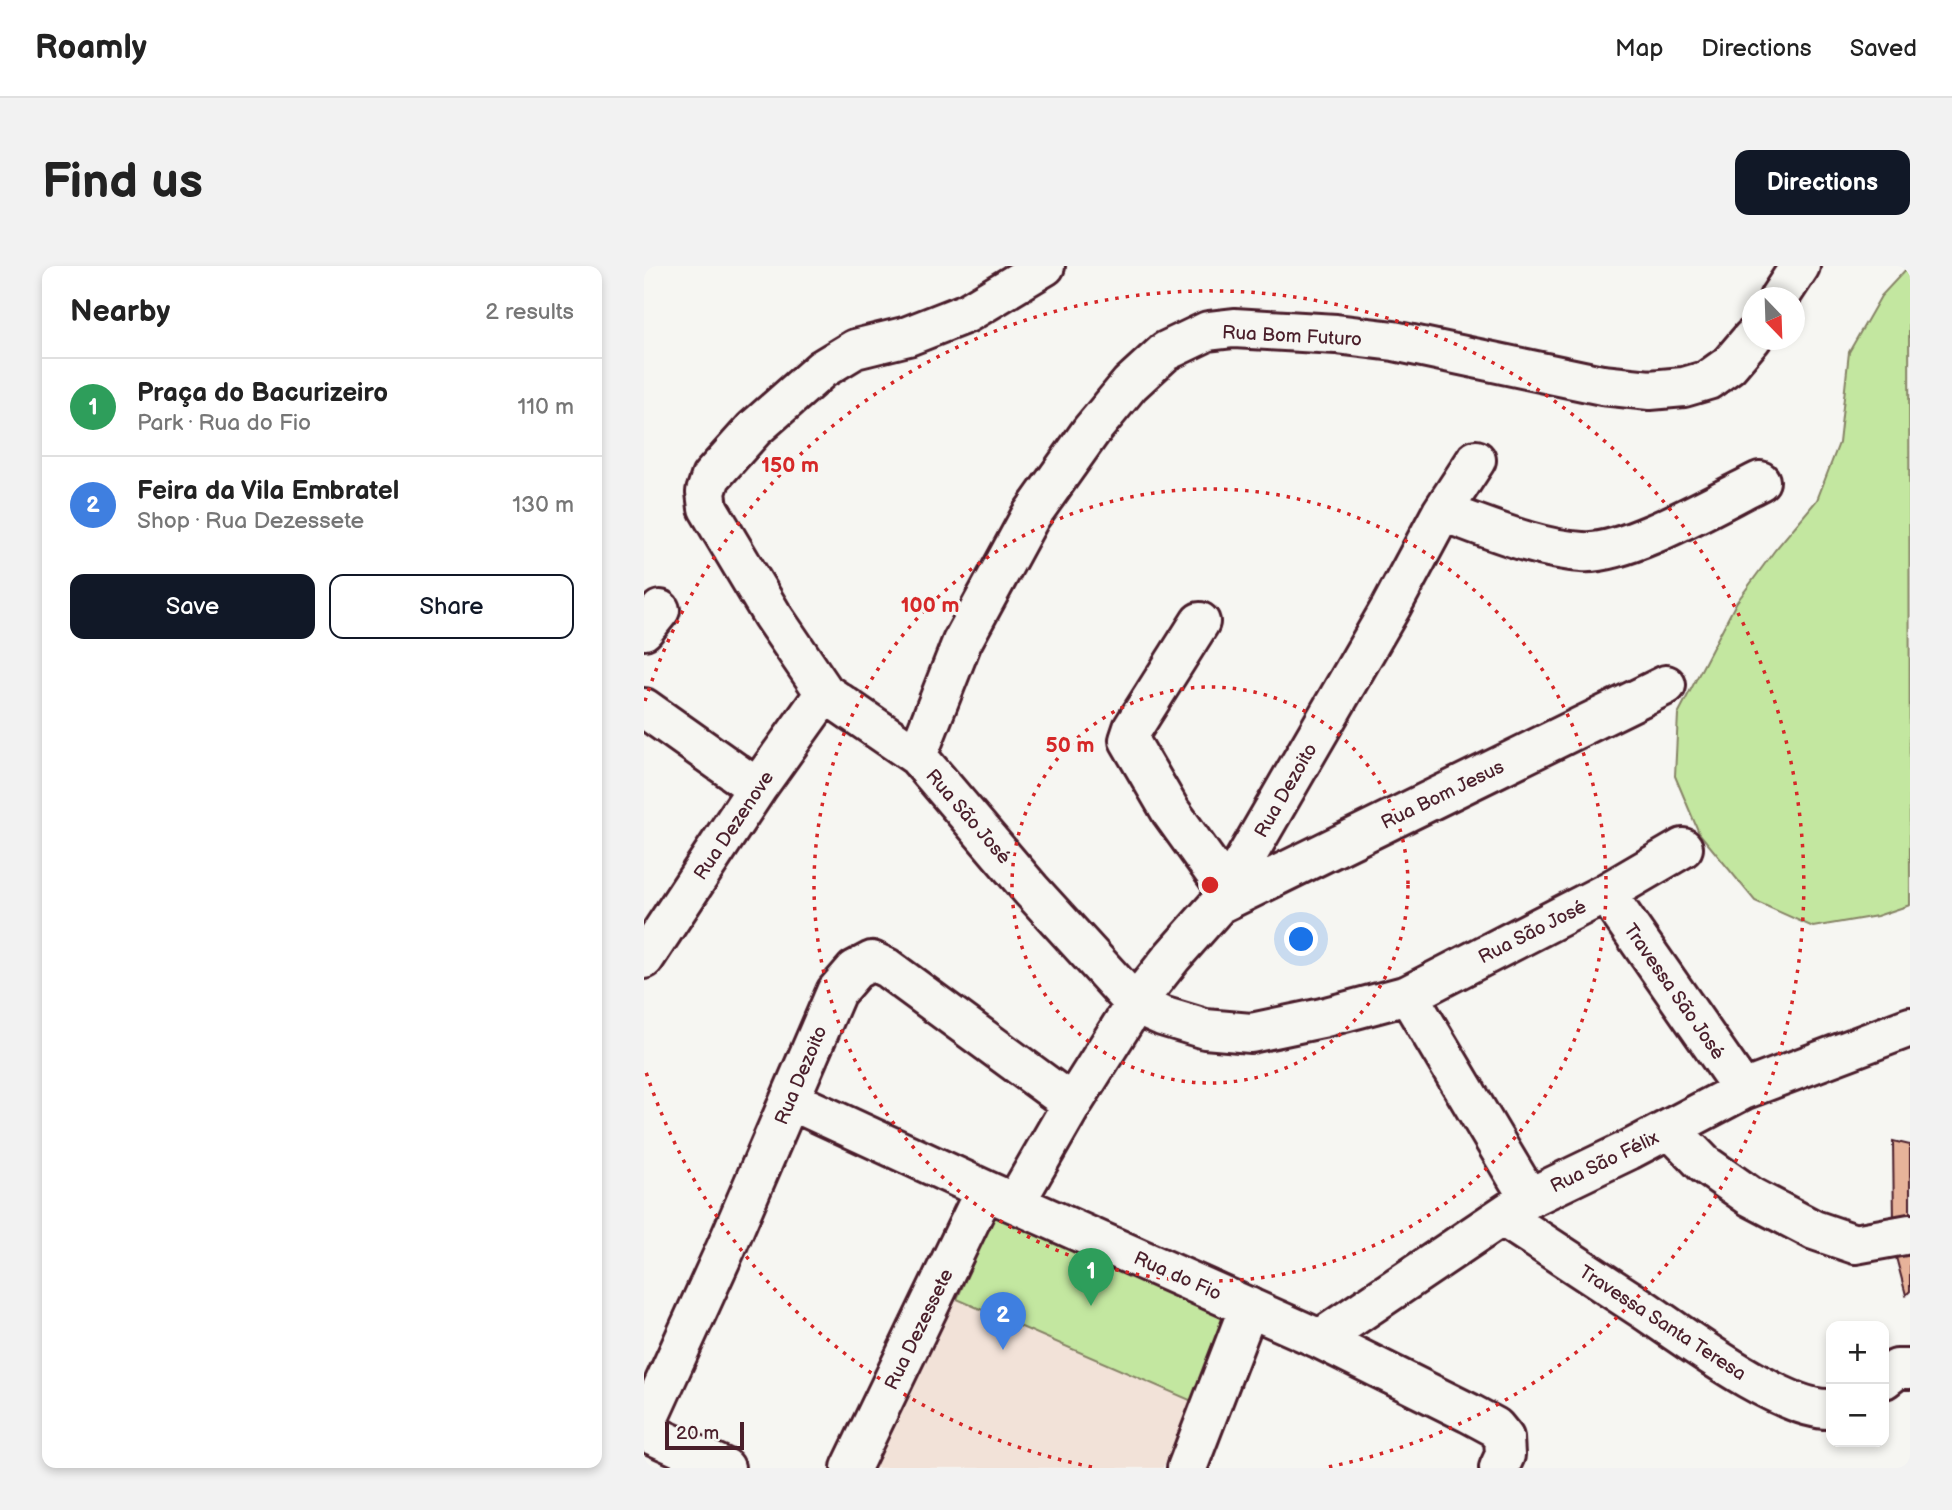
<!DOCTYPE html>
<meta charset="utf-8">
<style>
:root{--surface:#fff;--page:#f2f2f2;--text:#222;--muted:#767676;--line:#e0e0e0;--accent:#111827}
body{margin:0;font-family:"Balsamiq Sans",sans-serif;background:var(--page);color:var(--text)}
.controls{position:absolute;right:21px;bottom:21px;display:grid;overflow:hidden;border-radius:14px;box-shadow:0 4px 10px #0003}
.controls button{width:63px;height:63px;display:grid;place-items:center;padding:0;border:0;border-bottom:2px solid var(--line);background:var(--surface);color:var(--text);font:35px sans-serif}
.compass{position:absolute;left:1098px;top:21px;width:63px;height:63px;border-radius:50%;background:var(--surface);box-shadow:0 4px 10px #0003;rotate:157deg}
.scale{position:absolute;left:21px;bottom:18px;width:79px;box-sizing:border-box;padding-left:7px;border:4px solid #4a1f2b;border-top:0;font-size:19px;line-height:24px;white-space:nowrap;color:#4a1f2b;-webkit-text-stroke:5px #f6f6f2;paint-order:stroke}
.you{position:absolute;left:658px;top:674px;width:24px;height:24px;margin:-18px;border:5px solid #fff;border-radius:50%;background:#1a73e8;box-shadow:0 0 0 10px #1a73e833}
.badge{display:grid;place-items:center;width:46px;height:46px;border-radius:50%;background:var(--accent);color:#fff;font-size:23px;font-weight:700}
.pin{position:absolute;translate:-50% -58px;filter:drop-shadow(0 2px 4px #0008)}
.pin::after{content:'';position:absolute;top:37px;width:24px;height:21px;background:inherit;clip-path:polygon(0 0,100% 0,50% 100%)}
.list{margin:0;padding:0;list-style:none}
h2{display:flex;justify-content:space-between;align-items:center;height:91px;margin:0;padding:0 28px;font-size:30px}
h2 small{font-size:23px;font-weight:400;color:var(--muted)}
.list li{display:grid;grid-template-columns:46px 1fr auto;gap:21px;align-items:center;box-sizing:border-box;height:98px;padding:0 28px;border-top:2px solid var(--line)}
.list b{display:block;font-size:26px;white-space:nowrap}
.list p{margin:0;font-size:23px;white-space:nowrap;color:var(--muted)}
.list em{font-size:23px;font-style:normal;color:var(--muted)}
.actions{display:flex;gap:14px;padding:21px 28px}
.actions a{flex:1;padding:16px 0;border:2px solid var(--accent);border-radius:14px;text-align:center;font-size:24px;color:var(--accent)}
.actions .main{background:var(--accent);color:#fff}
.map{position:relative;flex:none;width:1266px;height:1202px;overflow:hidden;border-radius:14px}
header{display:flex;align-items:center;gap:42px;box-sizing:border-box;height:98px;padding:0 35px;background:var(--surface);border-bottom:2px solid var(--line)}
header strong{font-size:33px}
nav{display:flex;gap:38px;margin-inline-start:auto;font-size:24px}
.intro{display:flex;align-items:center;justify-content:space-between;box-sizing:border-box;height:168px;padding:0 42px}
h1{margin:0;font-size:49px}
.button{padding:18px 32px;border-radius:14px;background:var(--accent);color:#fff;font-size:24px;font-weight:700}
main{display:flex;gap:42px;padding:0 42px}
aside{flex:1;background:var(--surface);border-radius:14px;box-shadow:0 4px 10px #0003}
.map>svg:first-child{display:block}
.built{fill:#f2e2d8}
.green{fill:#c3e7a0;stroke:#868366;stroke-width:2}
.building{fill:#e7b39a;stroke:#4a1f2b;stroke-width:2}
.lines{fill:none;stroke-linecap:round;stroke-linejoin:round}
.minor-casing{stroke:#4a1f2b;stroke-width:44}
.major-casing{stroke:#4a1f2b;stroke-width:44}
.minor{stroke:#f6f6f2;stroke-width:38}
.major{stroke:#f6f6f2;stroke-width:38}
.ring{fill:none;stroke:#d62828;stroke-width:3.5;stroke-dasharray:3.5 7}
.labels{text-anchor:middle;stroke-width:7;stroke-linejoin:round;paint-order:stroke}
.street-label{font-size:19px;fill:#4a1f2b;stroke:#f6f6f2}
.centre{fill:#d62828;stroke:#f6f6f2;stroke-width:3.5}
.ring-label{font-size:21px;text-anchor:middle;font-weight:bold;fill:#d62828;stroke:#f6f6f2;stroke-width:7;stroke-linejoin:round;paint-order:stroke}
</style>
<header>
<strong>Roamly</strong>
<nav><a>Map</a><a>Directions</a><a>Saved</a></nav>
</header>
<div class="intro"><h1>Find us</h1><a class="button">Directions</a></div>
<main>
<aside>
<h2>Nearby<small>2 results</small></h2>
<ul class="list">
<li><span class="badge" style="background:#2e9e5b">1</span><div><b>Praça do Bacurizeiro</b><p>Park · Rua do Fio</p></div><em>110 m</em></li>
<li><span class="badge" style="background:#3f7fe0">2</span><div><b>Feira da Vila Embratel</b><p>Shop · Rua Dezessete</p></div><em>130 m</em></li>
</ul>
<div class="actions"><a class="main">Save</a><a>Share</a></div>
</aside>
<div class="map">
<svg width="1266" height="1202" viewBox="0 0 1266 1202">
<rect width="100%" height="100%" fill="#f6f6f2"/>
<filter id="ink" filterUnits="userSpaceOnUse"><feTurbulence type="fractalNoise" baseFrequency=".0143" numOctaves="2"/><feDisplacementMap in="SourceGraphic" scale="14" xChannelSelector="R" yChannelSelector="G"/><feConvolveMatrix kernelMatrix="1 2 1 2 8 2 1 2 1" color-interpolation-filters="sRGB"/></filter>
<g filter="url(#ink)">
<path class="built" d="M313,1033L548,1135L519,1202H228Z"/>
<path class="green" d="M1265,0L1266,639L1233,650L1169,661L1111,635L1055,567L1031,510L1034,448L1092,337L1131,284L1173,234L1195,177L1205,86L1237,30Z
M353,943L581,1047L548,1135L313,1033Z"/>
<path class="building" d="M1249,875L1266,879V953L1250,958Z
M1248,976L1266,977V1025L1262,1029Z"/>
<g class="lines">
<g class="minor-casing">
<path id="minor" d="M401,0L323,47L264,70L211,83L178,103L110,163L67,211L62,226L64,242L128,349L181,427L273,490L387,624L491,738L518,750L561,763L607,767L678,752L764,729L962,627L1039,582
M1135,32L1156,0
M798,246C843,261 890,283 938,286C981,290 1075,235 1116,215
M556,356L489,462L485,474L527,546L583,624
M0,364L16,344
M0,442L113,522
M273,490L318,376L386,251L447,165L486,118L522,85L564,65L590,62L692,68L750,75L958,119L1006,124L1040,121L1064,114L1085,99L1108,72
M962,627L1099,824
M575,638L1022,419
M0,693L113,522L181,427
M764,729L885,932
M146,834L341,924L676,1073L825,1147L851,1161L860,1172L861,1189L855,1202
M1026,863L1060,898L1107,931L1170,964L1211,978L1266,968
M371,937L428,838L491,738L528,691L575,638L747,341L798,246L832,194
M859,951C906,982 952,1012 999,1043C1039,1070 1140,1146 1187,1143
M676,1073L885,932L985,884L1099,824L1266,761
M1240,1113L1253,1103H1266
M0,1162L82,982L192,726L211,704L228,695L243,702L428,838
M207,1202L341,924
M543,1202L605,1041"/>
</g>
<g class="major-casing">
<path id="major" d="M0,1165L81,1202"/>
</g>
<use href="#minor" class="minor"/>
<use href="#major" class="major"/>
</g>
</g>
<g class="ring">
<circle cx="566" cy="619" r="198"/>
<circle cx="566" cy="619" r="396"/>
<path d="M448 1201A594 594 0 0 1 1 803M1 435A594 594 0 1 1 684 1201"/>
</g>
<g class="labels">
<g class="street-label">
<text transform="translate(648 69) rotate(3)" y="7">Rua Bom Futuro</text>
<text transform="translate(641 524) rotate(-60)" y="7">Rua Dezoito</text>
<text transform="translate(798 528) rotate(-26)" y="7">Rua Bom Jesus</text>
<text transform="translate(325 550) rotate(49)" y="7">Rua São José</text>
<text transform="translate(89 559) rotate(-56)" y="7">Rua Dezenove</text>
<text transform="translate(888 665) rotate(-27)" y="7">Rua São José</text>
<text transform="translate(1031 725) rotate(55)" y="7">Travessa São José</text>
<text transform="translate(156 809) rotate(-67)" y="7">Rua Dezoito</text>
<text transform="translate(960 895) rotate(-26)" y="7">Rua São Félix</text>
<text transform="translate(534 1009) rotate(24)" y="7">Rua do Fio</text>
<text transform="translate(1019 1056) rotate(33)" y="7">Travessa Santa Teresa</text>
<text transform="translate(274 1063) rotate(-64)" y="7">Rua Dezessete</text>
</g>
</g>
<circle cx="566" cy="619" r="10" class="centre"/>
<g class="ring-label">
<text x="146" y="206">150 m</text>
<text x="286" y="346">100 m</text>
<text x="426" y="486">50 m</text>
</g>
</svg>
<div class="controls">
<button>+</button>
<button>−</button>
</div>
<svg class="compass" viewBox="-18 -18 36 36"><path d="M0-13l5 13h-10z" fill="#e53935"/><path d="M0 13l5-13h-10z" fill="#767676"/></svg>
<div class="scale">20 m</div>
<div class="you"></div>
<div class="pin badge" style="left:447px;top:1040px;background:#2e9e5b">1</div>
<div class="pin badge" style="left:359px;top:1084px;background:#3f7fe0">2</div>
</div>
</main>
